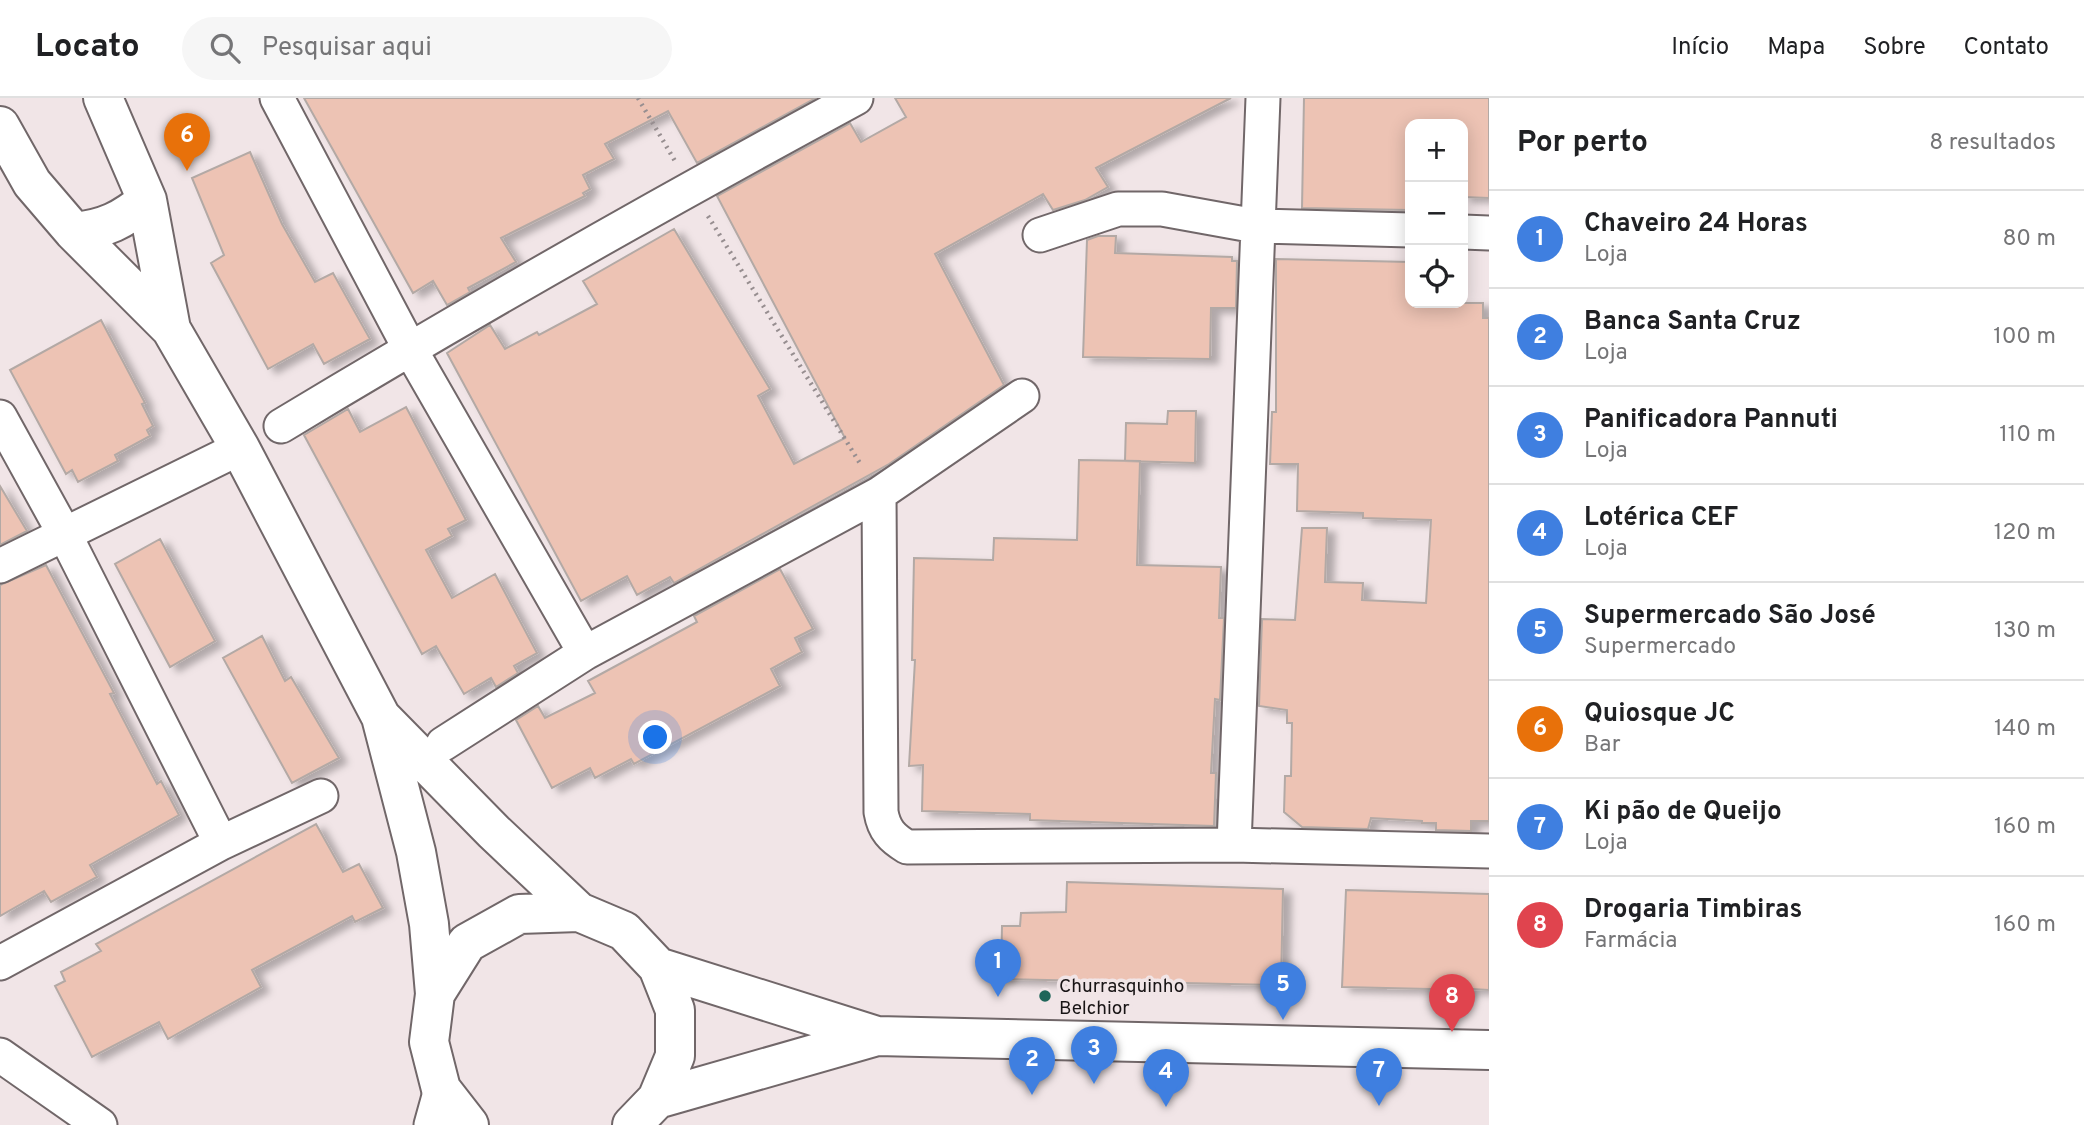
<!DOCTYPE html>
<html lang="pt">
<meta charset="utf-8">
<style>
:root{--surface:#fff;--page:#f6f6f6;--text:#202124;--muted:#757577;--line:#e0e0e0;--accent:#1f665a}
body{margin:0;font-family:Overpass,sans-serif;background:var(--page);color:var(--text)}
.controls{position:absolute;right:21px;top:21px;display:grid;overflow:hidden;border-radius:14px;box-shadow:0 4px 18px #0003}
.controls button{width:63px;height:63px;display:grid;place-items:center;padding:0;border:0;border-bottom:2px solid var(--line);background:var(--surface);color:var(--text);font:35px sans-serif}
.you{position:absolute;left:656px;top:640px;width:24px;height:24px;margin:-18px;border:5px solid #fff;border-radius:50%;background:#1a73e8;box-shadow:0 0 0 10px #1a73e833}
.badge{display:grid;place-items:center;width:46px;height:46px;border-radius:50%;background:var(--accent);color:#fff;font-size:23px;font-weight:700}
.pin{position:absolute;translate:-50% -58px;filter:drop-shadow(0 2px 4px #0008)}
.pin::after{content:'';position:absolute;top:37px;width:24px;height:21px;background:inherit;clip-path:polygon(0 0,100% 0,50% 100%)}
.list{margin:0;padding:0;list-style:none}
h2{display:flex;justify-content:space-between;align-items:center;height:91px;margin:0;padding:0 28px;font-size:30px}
h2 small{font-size:23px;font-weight:400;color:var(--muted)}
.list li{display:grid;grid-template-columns:46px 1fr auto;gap:21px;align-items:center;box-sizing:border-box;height:98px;padding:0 28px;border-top:2px solid var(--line)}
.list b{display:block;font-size:26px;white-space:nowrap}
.list p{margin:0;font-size:23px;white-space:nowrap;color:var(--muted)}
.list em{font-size:23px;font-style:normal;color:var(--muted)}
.icon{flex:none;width:38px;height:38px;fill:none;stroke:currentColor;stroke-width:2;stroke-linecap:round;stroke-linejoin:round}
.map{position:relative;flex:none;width:1489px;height:1027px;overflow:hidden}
header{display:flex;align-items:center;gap:42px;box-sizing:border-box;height:98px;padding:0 35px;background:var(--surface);border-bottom:2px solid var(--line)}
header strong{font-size:33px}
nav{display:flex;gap:38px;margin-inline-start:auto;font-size:24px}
.search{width:490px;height:63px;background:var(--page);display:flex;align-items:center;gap:18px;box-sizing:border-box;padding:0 24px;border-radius:38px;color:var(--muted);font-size:26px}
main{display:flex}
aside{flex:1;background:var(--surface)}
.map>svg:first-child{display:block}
.building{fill:#edc3b4;stroke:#b3a9a5;stroke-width:2;filter:url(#shadow)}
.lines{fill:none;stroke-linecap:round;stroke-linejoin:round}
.minor-casing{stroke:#716769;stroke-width:37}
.tertiary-casing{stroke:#716769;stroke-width:42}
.path{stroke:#978e90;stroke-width:4.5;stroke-dasharray:2 5;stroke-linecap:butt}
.minor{stroke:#fff;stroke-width:33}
.tertiary{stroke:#fff;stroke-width:38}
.poi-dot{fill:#1f665a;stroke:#f1e5e7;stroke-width:2.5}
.labels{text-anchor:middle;stroke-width:7;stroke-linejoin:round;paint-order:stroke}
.poi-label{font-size:19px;fill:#181415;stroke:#f1e5e7;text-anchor:start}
</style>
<header>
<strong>Locato</strong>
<div class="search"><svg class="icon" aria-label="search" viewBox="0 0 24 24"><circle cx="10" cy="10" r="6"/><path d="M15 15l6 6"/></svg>Pesquisar aqui</div>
<nav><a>Início</a><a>Mapa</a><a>Sobre</a><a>Contato</a></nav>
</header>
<main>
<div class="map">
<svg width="1489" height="1027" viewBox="0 0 1489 1027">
<defs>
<filter id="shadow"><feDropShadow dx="8" dy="4.5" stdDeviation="3.5" flood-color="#0004"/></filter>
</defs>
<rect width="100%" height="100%" fill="#f1e5e7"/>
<path class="building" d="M304,0H816L697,65L668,13L605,46L614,61L583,77L590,91L583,95L585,98L501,140L516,164L468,190L470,194L447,207L433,183L413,195Z
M895,0H1231L1096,70L1108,89L1085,102L1053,112L1043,96L935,156L1004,287L889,366L674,485L670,479L637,497L627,478L581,503L447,255L490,227L505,251L537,234L539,237L597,206L583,183L674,131L770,291L758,298L794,366L845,340L717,98L850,25L861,44L906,19Z
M1304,0H1489V100L1463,99V26H1410V112L1302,110Z
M250,54L282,126L315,184L333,175L370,241L324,266L313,246L268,271L211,165L224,157L192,80Z
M1098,138H1116L1115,155L1232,159V163H1237L1236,210H1211L1210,261L1083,259L1087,142Z
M1276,161L1410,164V205H1483V220H1489V723H1471V733L1436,732V725H1422V723L1371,720L1368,731L1302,729L1284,714L1285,678H1291L1292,625H1287V612L1259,608L1262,521L1295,522L1302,430H1327L1325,484L1363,485L1362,502L1426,505L1431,422L1363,420V415L1297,413L1298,366H1270L1272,314H1276Z
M101,222L145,305L142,306L153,328L147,332L150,338L115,357L118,363L78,384L72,372L66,376L10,272Z
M406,309L466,422L448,431L452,438L426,452L452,500L495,476L537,555L514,568L518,575L496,589L491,580L464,596L436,548L422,556L304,337L348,311L360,334Z
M1168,313H1196L1195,365L1125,363L1126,325L1167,326Z
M1079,362L1140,363L1137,467L1221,469L1219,520H1224L1220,602L1215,601L1211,675H1216L1214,728L1030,722V716L922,713L923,667L909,668L915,562H912L914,460L993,462L994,440L1077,442Z
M0,388L27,433L0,447Z
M160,441L215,543L170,569L115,466Z
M46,467L114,595L110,596L157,686L161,683L179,717L90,767L97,779L51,804L44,793L0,818V487Z
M780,471L813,531L795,540L802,554L771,571L780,588L634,666L631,661L595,680L590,670L552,690L516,622L538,608L545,620L595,595L588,583L697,524L694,518Z
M262,538L285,583L291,579L339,660L292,685L223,560Z
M316,726L343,774L359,766L383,810L355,824L352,818L252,872L261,889L168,941L159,924L92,959L55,888L65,883L61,874L101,853L96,846Z
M1067,784L1283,791L1281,887L1001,881L1002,828H1020L1021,815L1066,814Z
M1346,792L1489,796V892L1472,891L1460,899L1430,891L1342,889Z"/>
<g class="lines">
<g class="minor-casing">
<path id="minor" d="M277,0L410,251L585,555
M1263,0L1234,747L1489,753
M1463,134L1489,135
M1040,137L1118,111H1162L1256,128L1410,132
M0,319L64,435L221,745
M281,328C470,214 662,105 856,0
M879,396L881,714C884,732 892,740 907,749L1234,747
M0,468L240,350
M443,646L585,555L879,396L1022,298
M0,865L221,745L321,698
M0,957L100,1027
M431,1027L441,991"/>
</g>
<g class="tertiary-casing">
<path id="tertiary" d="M103,0L147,102L171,231
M0,28L32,85L74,134L171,231L240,350L381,619L416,754L429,826L435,896
M74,134C105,131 123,122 147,102
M381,619L494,734L579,814
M658,869L877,938L1489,952
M657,1001L877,938
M469,1027L441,991L429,944L435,896L467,845L519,816L579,814L624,833L658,869L675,912V958L657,1001L632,1027"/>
</g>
<path class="path" d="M638,0L675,63
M708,118L861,367"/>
<use href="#minor" class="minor"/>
<use href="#tertiary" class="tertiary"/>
</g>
<circle class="poi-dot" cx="1045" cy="898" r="7"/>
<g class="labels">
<g class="poi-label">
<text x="1059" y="894">Churrasquinho<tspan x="1059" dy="22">Belchior</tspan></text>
</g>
</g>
</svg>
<div class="controls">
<button>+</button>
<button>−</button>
<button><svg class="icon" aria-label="locate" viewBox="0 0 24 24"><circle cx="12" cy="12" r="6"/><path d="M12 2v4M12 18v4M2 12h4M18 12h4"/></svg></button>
</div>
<div class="you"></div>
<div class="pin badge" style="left:998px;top:899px;background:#3f7fe0">1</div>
<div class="pin badge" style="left:1032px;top:997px;background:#3f7fe0">2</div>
<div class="pin badge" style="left:1094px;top:986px;background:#3f7fe0">3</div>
<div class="pin badge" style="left:1166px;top:1009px;background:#3f7fe0">4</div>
<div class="pin badge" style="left:1283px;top:922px;background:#3f7fe0">5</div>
<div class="pin badge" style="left:187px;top:73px;background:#e8710a">6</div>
<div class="pin badge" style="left:1379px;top:1008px;background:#3f7fe0">7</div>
<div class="pin badge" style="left:1452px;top:934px;background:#e0444e">8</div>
</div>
<aside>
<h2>Por perto<small>8 resultados</small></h2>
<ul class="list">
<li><span class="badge" style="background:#3f7fe0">1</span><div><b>Chaveiro 24 Horas</b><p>Loja</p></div><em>80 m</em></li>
<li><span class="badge" style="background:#3f7fe0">2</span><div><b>Banca Santa Cruz</b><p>Loja</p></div><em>100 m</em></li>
<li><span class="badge" style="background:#3f7fe0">3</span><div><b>Panificadora Pannuti</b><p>Loja</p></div><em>110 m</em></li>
<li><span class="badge" style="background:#3f7fe0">4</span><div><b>Lotérica CEF</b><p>Loja</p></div><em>120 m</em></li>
<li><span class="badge" style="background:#3f7fe0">5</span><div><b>Supermercado São José</b><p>Supermercado</p></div><em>130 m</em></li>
<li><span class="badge" style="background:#e8710a">6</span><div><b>Quiosque JC</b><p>Bar</p></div><em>140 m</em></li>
<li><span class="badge" style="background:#3f7fe0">7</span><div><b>Ki pão de Queijo</b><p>Loja</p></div><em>160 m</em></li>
<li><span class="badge" style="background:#e0444e">8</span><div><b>Drogaria Timbiras</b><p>Farmácia</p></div><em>160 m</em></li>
</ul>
</aside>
</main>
